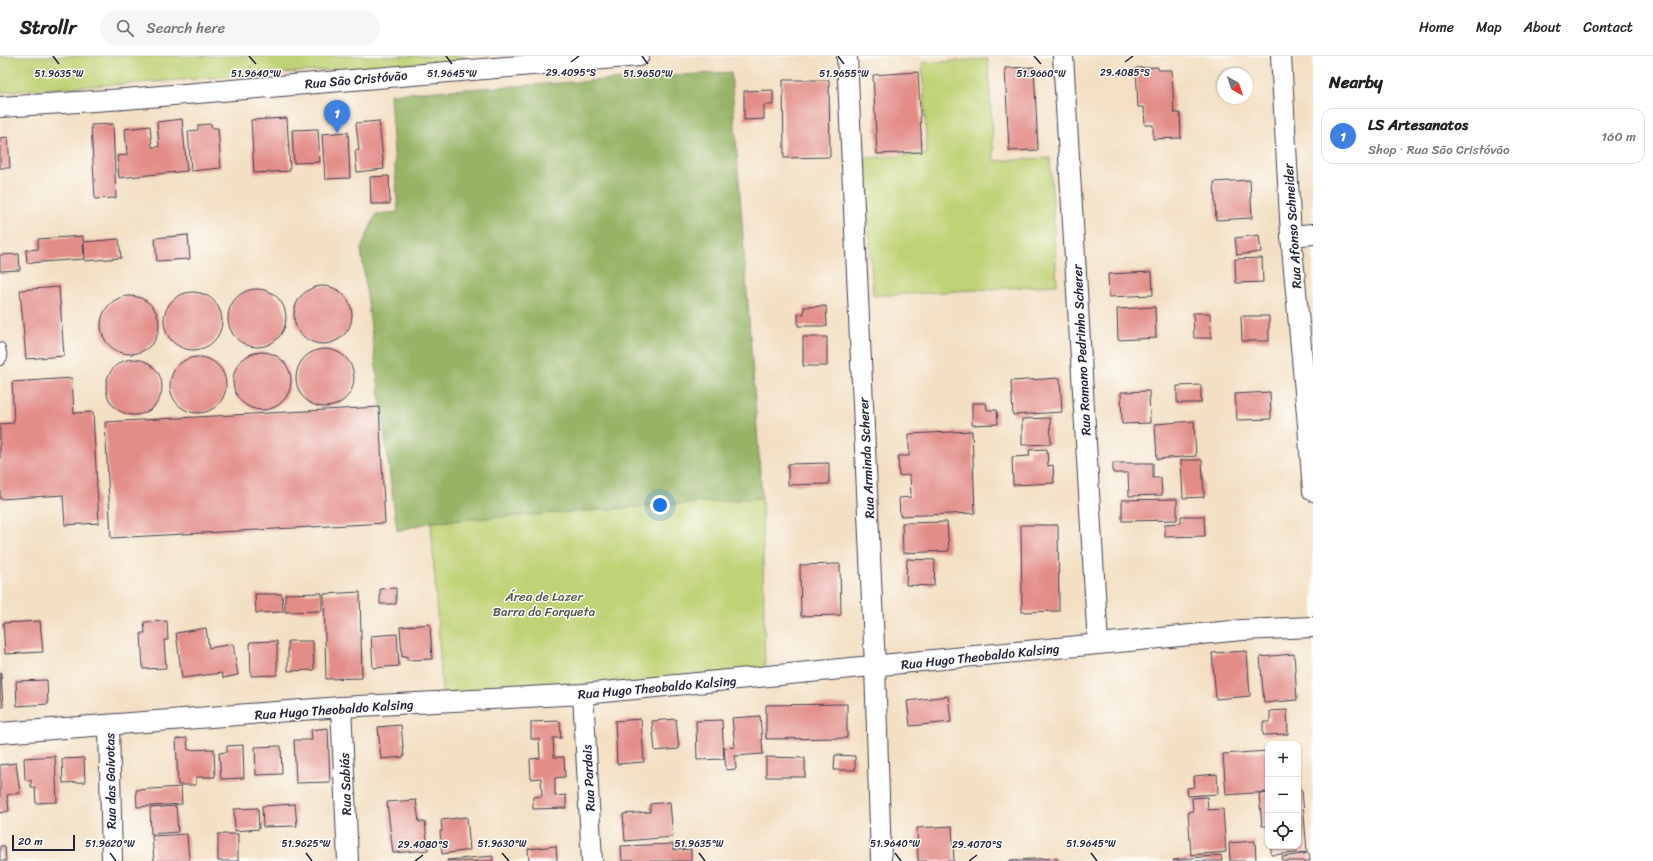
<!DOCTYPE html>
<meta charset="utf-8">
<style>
:root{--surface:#fff;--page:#f6f6f6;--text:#222;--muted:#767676;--line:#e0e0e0;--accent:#1f6fb2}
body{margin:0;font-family:Sriracha,sans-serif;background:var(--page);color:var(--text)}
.controls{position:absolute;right:12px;bottom:12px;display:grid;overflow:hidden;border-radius:8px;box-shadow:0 1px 3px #0004}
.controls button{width:36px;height:36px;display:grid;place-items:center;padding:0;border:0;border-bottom:1px solid var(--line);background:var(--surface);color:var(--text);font:20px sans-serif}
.compass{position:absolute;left:1217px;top:12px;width:36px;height:36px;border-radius:50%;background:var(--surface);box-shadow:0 1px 3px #0004;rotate:141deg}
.scale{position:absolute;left:12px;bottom:10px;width:63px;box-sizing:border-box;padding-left:4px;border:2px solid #22223b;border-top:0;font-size:11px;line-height:14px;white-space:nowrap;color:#22223b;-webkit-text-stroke:3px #fdfcf7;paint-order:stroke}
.you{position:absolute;left:660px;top:449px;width:14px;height:14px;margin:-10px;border:3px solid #fff;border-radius:50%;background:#1a73e8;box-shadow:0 0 0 6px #1a73e833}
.badge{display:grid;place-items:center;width:26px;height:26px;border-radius:50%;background:var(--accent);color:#fff;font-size:13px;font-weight:700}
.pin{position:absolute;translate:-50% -33px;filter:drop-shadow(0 1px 2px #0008)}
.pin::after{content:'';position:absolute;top:21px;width:14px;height:12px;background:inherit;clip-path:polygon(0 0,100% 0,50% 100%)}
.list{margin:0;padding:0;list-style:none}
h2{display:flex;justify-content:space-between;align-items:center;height:52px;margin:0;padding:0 16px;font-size:17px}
h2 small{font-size:13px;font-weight:400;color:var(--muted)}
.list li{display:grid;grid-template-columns:26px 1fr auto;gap:12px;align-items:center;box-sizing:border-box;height:56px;margin:0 8px 8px;padding:0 8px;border:1px solid var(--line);border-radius:12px}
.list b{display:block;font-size:15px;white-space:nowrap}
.list p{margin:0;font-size:13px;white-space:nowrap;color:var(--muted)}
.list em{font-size:13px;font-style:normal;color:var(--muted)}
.icon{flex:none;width:22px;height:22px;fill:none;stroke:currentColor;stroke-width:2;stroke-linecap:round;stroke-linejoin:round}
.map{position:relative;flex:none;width:1313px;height:805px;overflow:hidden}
header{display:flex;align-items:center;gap:24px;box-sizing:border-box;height:56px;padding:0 20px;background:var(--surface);border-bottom:1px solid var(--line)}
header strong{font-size:19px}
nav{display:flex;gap:22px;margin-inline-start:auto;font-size:14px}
.search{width:280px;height:36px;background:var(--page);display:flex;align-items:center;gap:10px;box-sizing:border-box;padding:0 14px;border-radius:22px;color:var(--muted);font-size:15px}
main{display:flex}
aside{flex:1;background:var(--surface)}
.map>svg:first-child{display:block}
.green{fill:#bfd275;stroke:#707a58}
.forest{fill:#97b466;stroke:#5c6b50}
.building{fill:#e38d89}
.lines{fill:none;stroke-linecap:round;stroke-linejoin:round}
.service-casing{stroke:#413e4f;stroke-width:12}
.minor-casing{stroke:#413e4f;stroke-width:22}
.service{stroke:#fff;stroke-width:10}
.minor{stroke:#fff;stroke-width:20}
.ticks{fill:none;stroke:#22223b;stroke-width:1.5}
.labels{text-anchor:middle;stroke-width:3;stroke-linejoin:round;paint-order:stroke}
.street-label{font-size:13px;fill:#22223b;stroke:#fdfcf7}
.park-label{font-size:13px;fill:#51574c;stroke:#fdfcf7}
.ticks-label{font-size:10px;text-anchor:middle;fill:#22223b;stroke:#fdfcf7;stroke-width:3;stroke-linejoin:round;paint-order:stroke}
</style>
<header>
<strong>Strollr</strong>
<div class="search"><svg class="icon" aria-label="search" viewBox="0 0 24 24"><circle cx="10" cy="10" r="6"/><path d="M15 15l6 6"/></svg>Search here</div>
<nav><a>Home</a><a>Map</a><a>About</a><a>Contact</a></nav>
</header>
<main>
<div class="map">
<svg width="1313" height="805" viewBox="0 0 1313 805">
<rect width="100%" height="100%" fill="#fdfcf7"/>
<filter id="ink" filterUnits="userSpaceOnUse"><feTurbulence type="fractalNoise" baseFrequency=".025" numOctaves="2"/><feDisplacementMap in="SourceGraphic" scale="8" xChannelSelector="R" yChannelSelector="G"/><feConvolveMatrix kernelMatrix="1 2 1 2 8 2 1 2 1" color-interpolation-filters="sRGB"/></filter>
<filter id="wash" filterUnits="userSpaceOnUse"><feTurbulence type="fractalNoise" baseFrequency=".012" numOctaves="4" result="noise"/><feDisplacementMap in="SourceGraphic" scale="16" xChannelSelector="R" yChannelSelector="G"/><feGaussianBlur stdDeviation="0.9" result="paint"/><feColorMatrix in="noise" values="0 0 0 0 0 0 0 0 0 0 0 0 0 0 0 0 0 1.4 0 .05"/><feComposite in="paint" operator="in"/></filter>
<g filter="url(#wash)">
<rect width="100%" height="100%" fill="#f3dfc3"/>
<path class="green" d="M0,0H465V5L0,36Z
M988,3L994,105L1050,102L1057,229L873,240L865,102L927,98L922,7Z
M762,442L765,622L443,646L431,466Z"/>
<path class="forest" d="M731,16L762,442L431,466L397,475L361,193L376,158L398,156L390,38Z"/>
<g id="blocks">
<path class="building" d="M1034,11L1038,94L1009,95L1005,12Z
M1158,11V14H1172L1174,57H1180L1181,82L1153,83V69H1145L1144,51H1138L1136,12Z
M918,16L922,96L877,98L873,19Z
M783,24H829L830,101L784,102Z
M773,34V49H764V63L744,64V35Z
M287,62L290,115L254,117L251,64Z
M182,63L187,115L119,122L117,100L127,99L125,73L150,70L152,91H159L157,66Z
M379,65L384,113L357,116L355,95L359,94L356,67Z
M113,68L116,142L95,143L91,69Z
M211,68L212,72H218L221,112L191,115L188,75L198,74V69Z
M318,73L320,106L294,107L292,74Z
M348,76L350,122L325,123L322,78Z
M8,81L10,112H0V82Z
M389,120L390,148H371L370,121Z
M1250,124L1252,162L1216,164L1214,126Z
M188,179L190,203L157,205L155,182Z
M1259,179L1261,196L1237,199L1235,182Z
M83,180L84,203L27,207L26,194L38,193V183Z
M119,183L121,202L85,205L84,186Z
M19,198L20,214L0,215V199Z
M1262,202L1263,226L1236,227L1235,203Z
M1152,216L1153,239L1109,241L1108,218Z
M294 259a29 29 0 1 1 58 0a29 29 0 1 1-58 0Z
M59,231L64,300L26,303L20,234Z
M228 262a29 29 0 1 1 58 0a29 29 0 1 1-58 0Z
M164 265a29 29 0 1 1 58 0a29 29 0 1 1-58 0Z
M101 269a29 29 0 1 1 58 0a29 29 0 1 1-58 0Z
M826,250L827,270H798V258H804V251Z
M1155,251L1156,282L1118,284L1117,253Z
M1193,257H1210L1211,282H1194Z
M1241,260H1269V285H1242Z
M803,281H827V310H803Z
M296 322a29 29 0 1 1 58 0a29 29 0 1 1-58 0Z
M233 325a29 29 0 1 1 58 0a29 29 0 1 1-58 0Z
M170 329a28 28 0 1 1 56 0a28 28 0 1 1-56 0Z
M106 331a28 28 0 1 1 56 0a28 28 0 1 1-56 0Z
M72,322L74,357L93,356L99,467L65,469L63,439L0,443V368L14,367L12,326Z
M1060,322L1062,356L1013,359L1011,325Z
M1201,329V347H1177V330Z
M1149,335L1150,367L1122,368L1121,336Z
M1270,336L1271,363L1237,364L1235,338Z
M972,347H986L987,354H997L998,368L972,369Z
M379,351L385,467L111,482L105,366Z
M1050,362L1051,388L1022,389V363Z
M1194,365L1196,400L1157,403L1155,368Z
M972,375L975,457L900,460L899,442L911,441L910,419L899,420L898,400H909V378Z
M1047,393L1048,410L1053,409L1054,427L1013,429L1012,401L1030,400L1029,394Z
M1181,404H1202L1204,441L1183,442Z
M829,407V428L788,429V408Z
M1113,407H1153V422H1161L1162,439L1129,440L1128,417H1113Z
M1177,443V464L1122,465V444Z
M1181,460H1204L1205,480L1165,481V468L1181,467Z
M947,466L949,495L903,497L902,467Z
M1021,469H1058L1059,555L1022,556Z
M907,503L935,504L934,530L906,529Z
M840,508L841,559L801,560L800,509Z
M396,532V548H380V533Z
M360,536L362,622L326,623L324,538Z
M322,537V555L285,556V538Z
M255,538H282L283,556L256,557Z
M40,565L43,596L5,598L3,567Z
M167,565L168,584H164L166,612L143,613L141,577H145L144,566Z
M430,568L432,603L407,604V600L402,601L400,571Z
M206,572L209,592L233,588L238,619L223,622L222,617L182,622L176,577Z
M397,578L399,610L373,612L371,580Z
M277,585V619L251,620L250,586Z
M288,585H313L314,614L288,615Z
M1247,595L1250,640L1216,643L1212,597Z
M1294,598L1297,644L1264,647L1260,601Z
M1,617L3,651H0V618Z
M47,624L48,648L17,650L16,625Z
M948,640L951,666L910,670L907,645Z
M847,648V682L766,683V649Z
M1287,654L1288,678L1263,679V666H1270V655Z
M760,660L763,698L735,700L736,713L726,714L724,692L735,691L732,662Z
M641,663L644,706L617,708L615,665Z
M676,663L679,693L655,695L652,665Z
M722,664L724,703L697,704L696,665Z
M560,665L561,682H553L554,701H564L565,721L555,722V740L566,739V752L533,753V741L542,740L541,722L531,723L530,703L540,702L539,683H531V666Z
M401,669L404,701L381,703L378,671Z
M328,672L330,726L296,727L294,684H312L311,674Z
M187,682L188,694L214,693L215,721H196V729H178L176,683Z
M243,689L244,722L221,723L219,697L227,696V690Z
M281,690L282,718L256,719L255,691Z
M1268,695V736L1226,739L1223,698Z
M835,699L855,700V714H834Z
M55,700L57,746L36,747L35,731H31V724H25L24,702Z
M766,701L805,702V721H766Z
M84,702L85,726L63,727L62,703Z
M16,707L20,737L7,739L9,755L0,757V709Z
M1217,718L1218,738L1188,740L1187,732L1195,731L1194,720Z
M181,731L182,748L137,751L136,734Z
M1298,734H1302L1307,796L1271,799V790H1298Z
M1268,737V770H1262L1259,738Z
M1207,741L1208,754L1223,753L1226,796L1191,799L1188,756L1193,755L1192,742Z
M416,744L419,766H425L428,794L393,797L387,746Z
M670,746L673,781L625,785L623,758L650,756V748Z
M295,748L297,770L263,771L262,750Z
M176,750L178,776L151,778L150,752Z
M258,752L259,773L235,775L234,753Z
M467,761L470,794L442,798L440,775H442L441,764Z
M952,770L954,805H918L917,772Z
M187,778L189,805H154L152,780Z
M218,778H238V805H218Z
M1255,785L1256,805H1230L1229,787Z
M673,788V794L691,793V805H622L621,790Z
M0,790H5L6,805H0Z
M556,790L557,805H529L528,793Z
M1309,797L1310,805H1283L1282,801Z
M1221,799L1222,805H1173V804Z
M493,800V805H447V804Z
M1057,802V805H1010V804Z"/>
</g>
</g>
<g filter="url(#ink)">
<use href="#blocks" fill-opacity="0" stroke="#413e4f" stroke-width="1"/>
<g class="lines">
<g class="service-casing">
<path id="service" d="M0,292L2,301L0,304"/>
</g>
<g class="minor-casing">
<path id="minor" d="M847,0L875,610L881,805
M1063,0L1098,588
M1281,0L1291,180L1308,369L1313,435
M0,51L125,43L639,0
M1291,180L1313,178
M583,638L592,805
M341,651L348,805
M109,670L112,805
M0,677L341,651L583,638L1242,574L1313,571"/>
</g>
<use href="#service" class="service"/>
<use href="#minor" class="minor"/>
</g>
</g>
<path class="ticks" d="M53,0L59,8M249,0L256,8M446,0L452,8M642,0L648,8M838,0L844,8M1034,0L1041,8M571,6L579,0M1125,6L1133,0M110,797L116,805M306,797L312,805M502,797L509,805M699,797L705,805M895,797L901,805M1091,797L1097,805M415,805L423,799M969,805L977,799"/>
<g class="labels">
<g class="street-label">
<text transform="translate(356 23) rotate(-5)" y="5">Rua São Cristóvão</text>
<text transform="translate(1292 170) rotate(-94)" y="5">Rua Afonso Schneider</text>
<text transform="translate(1081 294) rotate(-93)" y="5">Rua Romano Pedrinho Scherer</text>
<text transform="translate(866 402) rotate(-93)" y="5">Rua Arminda Scherer</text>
<text transform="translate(980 600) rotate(-6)" y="5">Rua Hugo Theobaldo Kalsing</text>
<text transform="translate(657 631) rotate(-5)" y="5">Rua Hugo Theobaldo Kalsing</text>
<text transform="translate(334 653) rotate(-4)" y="5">Rua Hugo Theobaldo Kalsing</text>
<text transform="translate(588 722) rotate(-93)" y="5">Rua Pardais</text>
<text transform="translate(110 725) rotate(-91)" y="5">Rua das Gaivotas</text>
<text transform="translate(345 728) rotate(-92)" y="5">Rua Sabiás</text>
</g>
<g class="park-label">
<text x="544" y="545">Área de Lazer<tspan x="544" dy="15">Barra do Forqueta</tspan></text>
</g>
</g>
<g class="ticks-label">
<text x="571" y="20">29.4095°S</text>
<text x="1125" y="20">29.4085°S</text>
<text x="59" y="21">51.9635°W</text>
<text x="256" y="21">51.9640°W</text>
<text x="452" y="21">51.9645°W</text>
<text x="648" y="21">51.9650°W</text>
<text x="844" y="21">51.9655°W</text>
<text x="1041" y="21">51.9660°W</text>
<text x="110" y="791">51.9620°W</text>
<text x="306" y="791">51.9625°W</text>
<text x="502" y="791">51.9630°W</text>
<text x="699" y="791">51.9635°W</text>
<text x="895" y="791">51.9640°W</text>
<text x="1091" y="791">51.9645°W</text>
<text x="423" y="792">29.4080°S</text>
<text x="977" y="792">29.4070°S</text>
</g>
</svg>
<div class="controls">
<button>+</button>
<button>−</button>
<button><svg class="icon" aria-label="locate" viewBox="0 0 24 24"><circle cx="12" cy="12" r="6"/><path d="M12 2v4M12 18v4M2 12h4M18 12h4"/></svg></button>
</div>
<svg class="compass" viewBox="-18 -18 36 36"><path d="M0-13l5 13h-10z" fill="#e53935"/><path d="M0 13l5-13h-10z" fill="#767676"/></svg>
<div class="scale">20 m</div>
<div class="you"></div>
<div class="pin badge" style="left:337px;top:77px;background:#3f7fe0">1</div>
</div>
<aside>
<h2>Nearby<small></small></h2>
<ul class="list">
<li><span class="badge" style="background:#3f7fe0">1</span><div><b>LS Artesanatos</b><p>Shop · Rua São Cristóvão</p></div><em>160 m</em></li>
</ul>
</aside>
</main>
